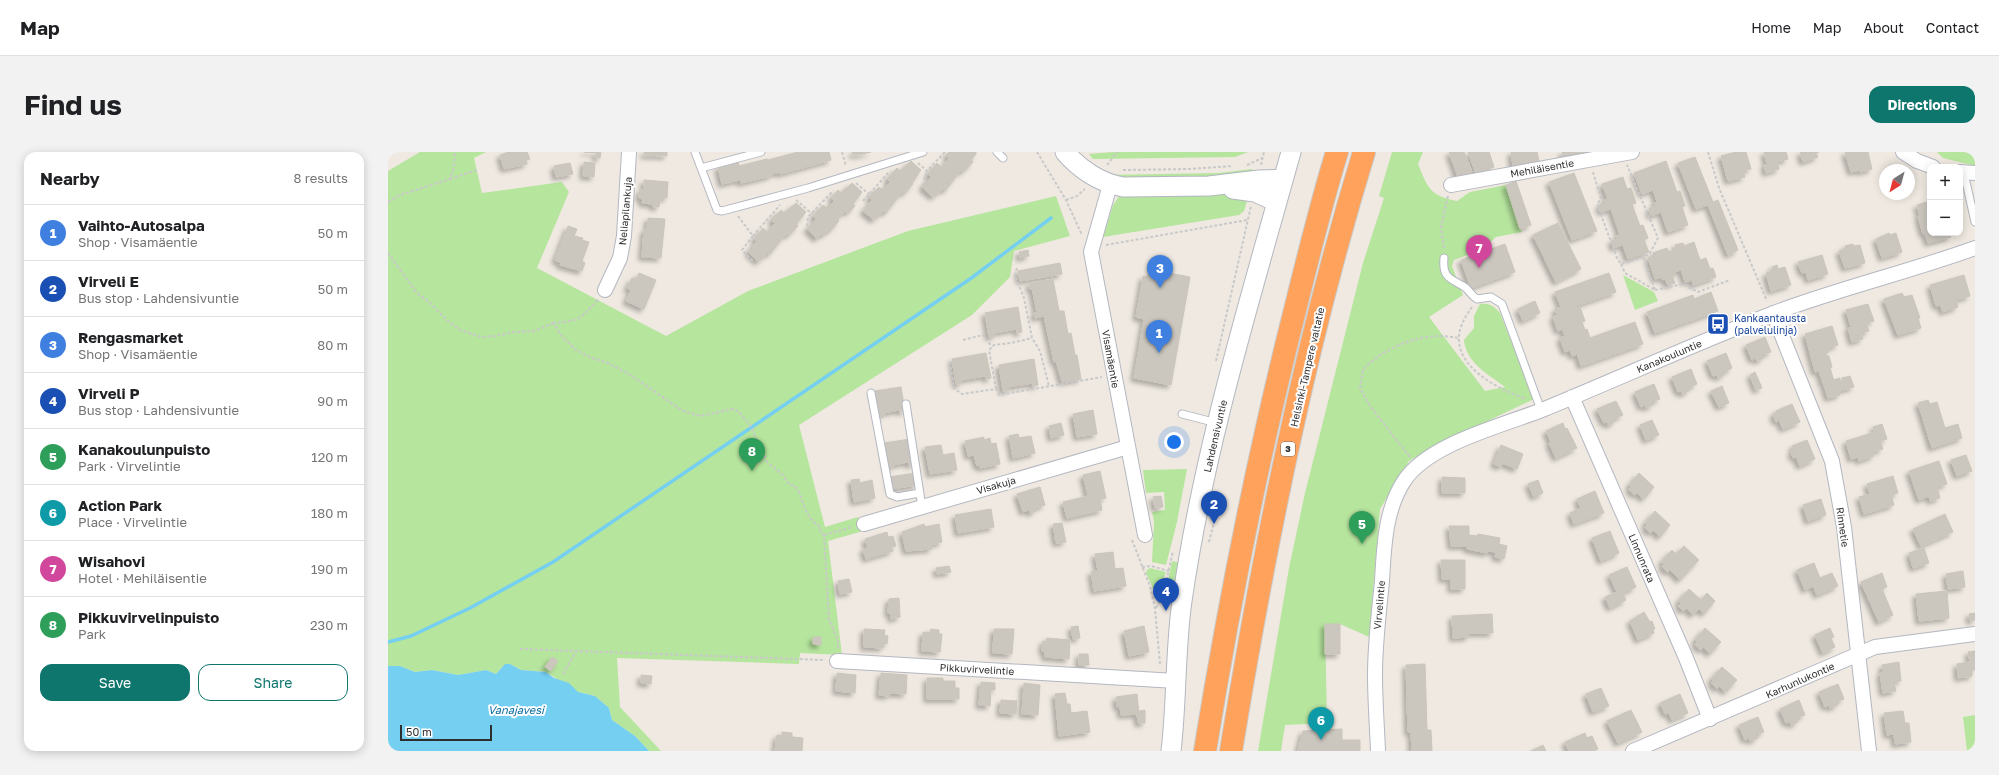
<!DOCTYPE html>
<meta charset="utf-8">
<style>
:root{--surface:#fff;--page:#f2f2f2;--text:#202124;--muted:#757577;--line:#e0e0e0;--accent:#0f766e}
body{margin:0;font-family:"Golos Text",sans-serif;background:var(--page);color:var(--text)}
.controls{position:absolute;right:12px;top:12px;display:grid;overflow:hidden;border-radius:8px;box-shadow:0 2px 10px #0003}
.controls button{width:36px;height:36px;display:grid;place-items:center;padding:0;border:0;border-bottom:1px solid var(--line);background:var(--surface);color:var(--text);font:20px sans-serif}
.compass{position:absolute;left:1491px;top:12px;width:36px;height:36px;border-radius:50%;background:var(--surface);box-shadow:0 2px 10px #0003;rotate:216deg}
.scale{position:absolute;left:12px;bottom:10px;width:92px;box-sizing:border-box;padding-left:4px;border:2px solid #2e2e2e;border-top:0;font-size:11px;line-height:14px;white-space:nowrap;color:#2e2e2e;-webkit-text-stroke:3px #fff;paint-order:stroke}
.you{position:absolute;left:786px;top:290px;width:14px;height:14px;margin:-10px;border:3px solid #fff;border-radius:50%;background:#1a73e8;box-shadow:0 0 0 6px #1a73e833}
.badge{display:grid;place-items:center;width:26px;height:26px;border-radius:50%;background:var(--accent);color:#fff;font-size:13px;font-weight:700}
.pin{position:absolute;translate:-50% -33px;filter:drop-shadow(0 1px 2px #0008)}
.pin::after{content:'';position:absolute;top:21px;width:14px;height:12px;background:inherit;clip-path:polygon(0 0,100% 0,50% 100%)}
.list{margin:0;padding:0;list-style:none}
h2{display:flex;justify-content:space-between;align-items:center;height:52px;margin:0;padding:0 16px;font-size:17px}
h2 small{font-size:13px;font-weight:400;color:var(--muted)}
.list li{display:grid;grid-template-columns:26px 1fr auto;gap:12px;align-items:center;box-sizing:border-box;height:56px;padding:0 16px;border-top:1px solid var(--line)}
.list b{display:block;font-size:15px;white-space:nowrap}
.list p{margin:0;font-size:13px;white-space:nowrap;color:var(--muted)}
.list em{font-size:13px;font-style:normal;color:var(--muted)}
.actions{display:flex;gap:8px;padding:12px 16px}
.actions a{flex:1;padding:9px 0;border:1px solid var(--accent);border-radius:12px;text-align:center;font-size:14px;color:var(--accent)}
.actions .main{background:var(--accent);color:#fff}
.map{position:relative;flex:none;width:1587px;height:599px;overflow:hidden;border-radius:12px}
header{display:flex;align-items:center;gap:24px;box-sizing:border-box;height:56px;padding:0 20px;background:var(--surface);border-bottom:1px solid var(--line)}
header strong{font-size:19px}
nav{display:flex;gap:22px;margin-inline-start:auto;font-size:14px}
.intro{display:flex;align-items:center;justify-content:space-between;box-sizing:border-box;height:96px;padding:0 24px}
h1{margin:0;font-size:28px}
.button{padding:10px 18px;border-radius:12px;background:var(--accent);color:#fff;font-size:14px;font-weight:700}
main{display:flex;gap:24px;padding:0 24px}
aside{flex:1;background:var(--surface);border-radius:12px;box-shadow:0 2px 10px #0003}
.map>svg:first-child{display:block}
.green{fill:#b6e59e}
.water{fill:#75cff0}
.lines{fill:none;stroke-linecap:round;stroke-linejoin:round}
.stream{stroke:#75cff0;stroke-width:3.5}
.building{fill:#cbc7bf;stroke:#cbc5ba;filter:url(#shadow)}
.lane-casing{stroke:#b4b7c1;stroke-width:9}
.street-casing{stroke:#b4b7c1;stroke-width:16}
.secondary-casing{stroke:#b4b7c1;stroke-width:21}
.highway-casing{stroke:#c9c9c9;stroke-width:24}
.path{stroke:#c9c9c9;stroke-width:2;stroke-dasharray:3 2;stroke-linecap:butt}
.lane{stroke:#fff;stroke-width:7}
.street{stroke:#fff;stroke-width:14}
.secondary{stroke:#fff;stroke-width:19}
.highway{stroke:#ffa35c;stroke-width:22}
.labels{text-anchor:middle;stroke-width:4;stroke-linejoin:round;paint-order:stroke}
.shield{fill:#fff;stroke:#6d6d6d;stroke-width:1}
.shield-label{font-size:9px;font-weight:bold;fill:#2e2e2e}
.street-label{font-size:10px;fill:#2e2e2e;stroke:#fff}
.transit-label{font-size:10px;fill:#164399;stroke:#fff;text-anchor:start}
.water-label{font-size:11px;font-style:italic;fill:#0d6fa3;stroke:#fff}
</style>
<header>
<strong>Map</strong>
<nav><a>Home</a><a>Map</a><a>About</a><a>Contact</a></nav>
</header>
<div class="intro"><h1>Find us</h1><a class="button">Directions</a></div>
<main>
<aside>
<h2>Nearby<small>8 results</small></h2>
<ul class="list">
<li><span class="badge" style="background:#3f7fe0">1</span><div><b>Vaihto-Autosalpa</b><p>Shop · Visamäentie</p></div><em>50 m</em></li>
<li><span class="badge" style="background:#1a4fb4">2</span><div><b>Virveli E</b><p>Bus stop · Lahdensivuntie</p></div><em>50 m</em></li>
<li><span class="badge" style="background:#3f7fe0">3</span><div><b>Rengasmarket</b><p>Shop · Visamäentie</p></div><em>80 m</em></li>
<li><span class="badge" style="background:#1a4fb4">4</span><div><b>Virveli P</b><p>Bus stop · Lahdensivuntie</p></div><em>90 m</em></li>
<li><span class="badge" style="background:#2e9e5b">5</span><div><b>Kanakoulunpuisto</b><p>Park · Virvelintie</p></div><em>120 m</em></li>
<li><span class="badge" style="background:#0f9aa8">6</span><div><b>Action Park</b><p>Place · Virvelintie</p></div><em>180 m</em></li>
<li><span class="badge" style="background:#d1479c">7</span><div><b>Wisahovi</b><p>Hotel · Mehiläisentie</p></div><em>190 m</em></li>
<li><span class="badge" style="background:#2e9e5b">8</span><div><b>Pikkuvirvelinpuisto</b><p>Park</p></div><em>230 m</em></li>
</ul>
<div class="actions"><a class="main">Save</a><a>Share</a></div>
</aside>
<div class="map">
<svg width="1587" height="599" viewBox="0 0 1587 599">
<defs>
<filter id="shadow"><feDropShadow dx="-3.5" dy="3.5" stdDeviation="2" flood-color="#0004"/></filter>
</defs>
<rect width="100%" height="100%" fill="#efe9e1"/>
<path class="green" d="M32,0H98L86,6L94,41L174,30L181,40L149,116L278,184L360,139L520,79L668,44L682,84L626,99L622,125L584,163L411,273L437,375L470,365L475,379L440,389L454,503L412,501L411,512L229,506L232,555L273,599H261L247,584L224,568L221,556L207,544L190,540L158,520L133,518L122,512L114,515L108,522L98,518L70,523L44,518L27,520L12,514H0V19Z
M726,0H860L847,5L705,7L701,2Z
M1004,0H1035L1030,12C1040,37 1043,44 1069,49L1082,40L1118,33L1134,80L1108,85L1093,98L1066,108L1064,114L1075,143L1041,165L1097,239L1117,235C1100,222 1078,211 1076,188L1086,176V164L1092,152C1101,151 1106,154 1112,161L1146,247L1045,295L1021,309L992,357L981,485L952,472H937L939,571L897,573L893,599H870L901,416L917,341L975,111L996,46L991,44Z
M1549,0H1587V14L1555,6Z
M864,17L868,22L736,29L717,23L831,21Z
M782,39L850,43L859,49L856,59L851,63L715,85L725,53L734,40Z
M1235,123L1266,140L1270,149L1247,158Z
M799,317L789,370L778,413L764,410L766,369L764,360L777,358L776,340L758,341L755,318Z
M784,409L793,411L789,426L780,445L777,444Z
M762,416L778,420L771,440L768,443L758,421L759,418Z
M1587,563V599H1579L1575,565Z"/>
<path class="water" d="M117,512H122L133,518L158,520L166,526L181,531L190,540L207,544L221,556L224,568L247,584L261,599H0V514H12L27,520L44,518L70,523L98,518L108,522Z"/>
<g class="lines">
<path class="stream" d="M0,490L23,484L82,456L165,410L582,127L663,66"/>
</g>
<path class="building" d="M121,0H139L142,7L138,8L139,12L116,17L112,3Z
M196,0H213L212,6H208V1Z
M256,0H279V4L256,3Z
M410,0H441L443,8L392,22V20L383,22V24L353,31L352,28L334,32L330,15L350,10L351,14L379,7L380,8Z
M464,0H483L470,3V2L465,3Z
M561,0H588V2L583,8L585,10L575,20L573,18L557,39L555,37L545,45L535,36V33L543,25L540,22L549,11L553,15L561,6L558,3Z
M1061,0H1076L1084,20L1070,25Z
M1080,0H1101L1106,15L1088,22Z
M1123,0H1149L1151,9L1125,14Z
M1174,0H1200L1175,5Z
M1348,0H1358L1363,17L1355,19L1357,25L1340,29L1333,4Z
M1376,0H1398L1400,7L1389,10L1391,17L1378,21L1376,13L1379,12Z
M1412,0H1431L1428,1L1430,5L1415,10Z
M1457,0H1480L1484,17L1472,20V18L1463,20Z
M1307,5L1325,50L1330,48L1350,98L1340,103L1320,53L1308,57L1290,11Z
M523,9L533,18L524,31L525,32L516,42L514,40L498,61L496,59L486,68L475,59L484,48L481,45L491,35L494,38L502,30L499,27L509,16L512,19Z
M1278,9L1289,40L1292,39L1297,54L1294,55L1300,73L1280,80L1273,60L1263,64L1261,57L1267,54L1266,51L1269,50L1265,38L1254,42L1246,21Z
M196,10L207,11L206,25L195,24Z
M182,11L185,22L168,25L166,14Z
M1186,21L1209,79L1184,88L1161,30Z
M1235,25L1239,37L1243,36L1248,51L1244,52L1252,74L1255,73L1260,86L1256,88L1261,100L1240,107L1235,93L1226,96L1223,89L1229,87L1228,84L1232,83L1223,57L1213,60L1211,53L1217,51L1216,48L1220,47L1214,32Z
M256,28L280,30L279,46H272L271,55H265V52L254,51L255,47L251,46L252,38H256Z
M1128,29L1143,73L1132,77L1118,33Z
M464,31L474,40L465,52L467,54L460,61L457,59L449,68L451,69L442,79L441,78L436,83L434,82L429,87L419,77L428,67L425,64L435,53L439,56L446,49L443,46L450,38L453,41Z
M1542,49V81H1561L1563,85L1540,91L1537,81L1535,82L1530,64H1532L1529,53Z
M408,51L418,60L408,72L410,74L400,84L398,82L382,102L380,101L370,110L360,100L369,89L366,87L375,76L379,80L387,71L383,68L393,58L396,61Z
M260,66L277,67L273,106L254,105L256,78H259Z
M1170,71L1193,117L1168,130L1145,83Z
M180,74L189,77L186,84L195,86L194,88L201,90L194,109L197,111L194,119L172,113L173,111L167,108Z
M1501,81L1502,83L1508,81L1514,100L1494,106L1488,87Z
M1306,90L1312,108L1318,106L1322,117L1325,116L1328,125L1305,133L1304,128L1297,130L1293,118L1287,120L1288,123L1284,124L1287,131L1280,133L1277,127L1274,128V125L1267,127L1260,106L1266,104L1265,101L1279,96L1281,100L1288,97L1287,93L1295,91L1296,94Z
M1117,92L1127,120L1083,136L1073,108Z
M1465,92L1466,94L1472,93L1477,111L1457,116L1451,99L1457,97V94Z
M640,98L641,104L632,106L631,100Z
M1434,103L1440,122L1420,128L1418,120L1414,121L1410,110Z
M672,111L674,122L632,129L630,119Z
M1389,113L1390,117L1397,115L1403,133L1383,139L1378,121L1385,119L1384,115Z
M764,118L802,125L783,233L746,226L756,167L748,165L755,124L763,125Z
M251,121L268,128L256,157L238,149L243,138L239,136L244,126L248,128Z
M1221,121L1228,140L1188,154L1189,156L1192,155L1197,169L1194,170L1197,178L1199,177L1202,186L1247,170L1255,192L1193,214L1189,202L1184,204L1182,198L1177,200L1172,186L1177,184L1174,177L1170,179L1165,165L1169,163L1167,157L1173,155L1167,140Z
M1576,123L1582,144L1568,148L1570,155L1555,160L1552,153L1548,154L1542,133Z
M665,127L671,159H676L680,182L683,181L687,203H689L693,227L674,230L668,209L666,210L656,164L647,166L646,161H649L644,136L642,137L641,132Z
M1323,140L1330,159L1267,181L1259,160L1305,143L1306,147Z
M1514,141L1516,145L1524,143L1532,166H1530L1533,176L1510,183L1496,147Z
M1147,149L1152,161L1135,169L1130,157Z
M1480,152L1486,169L1478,171L1481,179L1473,181L1475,187L1464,190L1460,176L1463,175L1458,158Z
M630,155L634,180L629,181V177L606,181L607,184L601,185L597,161Z
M1444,174L1450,193L1440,196L1441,200L1438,201L1439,204H1441L1444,215L1442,216L1446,229L1435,232L1431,219L1427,220L1417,182Z
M1377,185L1383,200L1374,203L1376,206L1369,209L1367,206L1364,208L1358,193Z
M598,201L603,226L598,227L597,224L573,228V232H568L564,207Z
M1338,201L1344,216L1336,220L1337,222L1330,226L1329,223L1325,224L1319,209Z
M646,207L650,233L645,234V231L620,235L621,238L615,239L611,213Z
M1303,217L1309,232L1300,236L1301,239L1294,242L1293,239L1290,240L1284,225Z
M1367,220L1374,236L1368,238L1362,223Z
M1462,224L1466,235L1451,239L1452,243L1440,246L1436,233L1447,230L1446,228L1452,226V229H1455L1454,226Z
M1266,232L1272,247L1264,250L1265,253L1258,256L1257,253L1253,255L1247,240Z
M1334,234L1341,251L1331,255L1323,239Z
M513,235L517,259L512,260L511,258L496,261V263L491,264L487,239Z
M1540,248L1542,252L1549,250L1557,276L1570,272L1574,286L1544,296L1530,251Z
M1228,249L1235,263L1226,267L1227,270L1220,273L1219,270L1216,271L1209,257Z
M1404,252L1412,270L1395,277L1391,268L1388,270L1385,262L1388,261V259Z
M705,258L709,282L689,285L685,262Z
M1264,268L1271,283L1258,288L1252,273Z
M673,271L676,283L663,286L661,274Z
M1175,271L1177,277L1179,276L1189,296L1168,306L1161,291L1163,290L1158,279Z
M1494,272L1499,287L1492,289L1495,297L1485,300L1486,304L1471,309L1470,305L1463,307L1458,289L1487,280L1485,275Z
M630,282L631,286L643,284L647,301L625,306L621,284Z
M596,285V288L602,286L603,292L608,291L612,312L592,316V313L589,314L586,303L580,304L577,289Z
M522,287L526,312L521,313L520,310L505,313V315L500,316L496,291Z
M1419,288L1427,307L1412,314L1408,305L1405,306L1403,299L1406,298L1404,294Z
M553,293L555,303L566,301L569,318L542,322L537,295Z
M1113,293L1135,302L1129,317L1114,311L1113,315L1106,312Z
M1578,303L1584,319L1569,324L1563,308Z
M1551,309L1559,332L1549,335L1552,346L1542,349L1541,344L1531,348L1521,319Z
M712,319L718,346L712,347L714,358L679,366L675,350L700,344L695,323Z
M528,321L529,333L503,337L501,325Z
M1251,321L1266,335L1256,347L1249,341L1247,343L1241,338L1243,335L1241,333Z
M1505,324L1510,341L1503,343L1506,353L1476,362L1471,345L1482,342L1479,332Z
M1054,325L1077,326V341H1054Z
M471,327L472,331L484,328L487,346L466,350L463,328Z
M1150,328L1155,341L1146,345L1140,332Z
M652,335L657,353L647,356L648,359L642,361L641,358L635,360L629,342Z
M1207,339L1216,361L1186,372L1182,361L1193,356L1189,347Z
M773,344L775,355L767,356L765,345Z
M1433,347L1438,363L1420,369L1415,353Z
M603,357L606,375L570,381L567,363Z
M1267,359L1282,373L1272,385L1265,378L1263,381L1257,376L1259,373L1257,371Z
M1557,362L1565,380L1533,394L1525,377Z
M977,367H981V374L976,373Z
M674,371L678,390L668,391L665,372Z
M536,372L537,375L551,372L554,390L543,393L544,397L518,399L514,380Z
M1061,374H1081V383L1089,384L1090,382L1112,386L1111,392L1119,394L1116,407L1107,405L1108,400L1100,399L1099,401L1079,397V394H1063Z
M1222,379L1231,401L1213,409L1204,386Z
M499,380L500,385L505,384L508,394L503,395L505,399L478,407L475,397L480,396L477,387Z
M1296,394L1311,408L1292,428L1282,418L1279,420L1274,415L1276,412L1273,410L1284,398L1288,402Z
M1536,396L1541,411L1525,416L1521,401Z
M725,400L727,417L735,416L738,434L706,439L703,420L710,419L707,402Z
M1053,408H1077V437H1063V427H1054Z
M1426,411L1432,426L1444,421L1450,434L1429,443L1425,434L1417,438L1409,418Z
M561,414L563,420L549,422L548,416Z
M1239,415L1248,435L1235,441L1238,448L1222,456L1217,445L1229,440L1221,423Z
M1575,419L1577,435L1560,437L1558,422Z
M1494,421L1499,435L1494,437L1505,463L1491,470L1473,430Z
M461,427L464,440L452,442L450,429Z
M1301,437L1313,448L1319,441L1327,449L1316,462L1311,457L1305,463L1298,456L1296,459L1290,454L1293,451L1290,449Z
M1559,439L1561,466L1531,469L1528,442Z
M511,446L512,465L503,467V461H500L501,447Z
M1256,460L1262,470L1264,469L1267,477H1265L1266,481L1250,488L1242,469Z
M1587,461V468L1582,469L1581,462Z
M1104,462L1105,481H1080L1081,485L1065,486L1064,464Z
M937,472H952V502H937Z
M690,474L692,486L685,487L683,475Z
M756,474L761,500L741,504L736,479Z
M1317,476L1333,490L1322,502L1315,495L1313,498L1307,493L1309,490L1307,488Z
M1442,476L1446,485L1443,486L1447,495L1435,501L1427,483Z
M476,477L497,478L496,483L500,484L499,492L496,491L495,496L476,495Z
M543,477L551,478V482H554L552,500L534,499L535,480L542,481Z
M606,477H626L624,502L605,501Z
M425,485H433V493L425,492Z
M659,486L682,488L681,507L657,505V499H654L655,489L658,490Z
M1587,499V518H1584V524L1570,526L1569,512L1582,510L1580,500Z
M691,502H700L701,513H691Z
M164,505L170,509L163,519L157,515Z
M1511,510L1513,529L1506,530L1508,539L1495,541L1492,521H1495L1494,513Z
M1037,512L1039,578H1043L1044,599H1024L1023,580H1020L1018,513Z
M1334,515L1349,528L1338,540L1331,534L1329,537L1323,531L1325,529L1323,527Z
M449,521L468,523L467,541L448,539Z
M493,521L519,523L518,542L501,541V544L491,543Z
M253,523L264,524L263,532L253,531Z
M539,526H555V529H567V536H571V547H539Z
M593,530L607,531V538H603L602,554L591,553Z
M636,531L652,533L650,563L634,562Z
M1450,532L1456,547L1448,550L1450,553L1442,556L1441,553L1437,555L1431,540Z
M1213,536L1221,554L1205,560L1198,542Z
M677,541L679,552H682L683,561L699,559L702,580L671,584L667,542Z
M749,542L751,562L733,563L732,554L729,555L728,545Z
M1292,542L1300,561L1284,568L1281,561L1277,562L1272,551Z
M613,548L629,549L628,562L612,561Z
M1411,548L1417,563L1409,566L1410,570L1403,573L1402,570L1398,571L1392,557Z
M757,558V571H750L749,562H751V559Z
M1243,558L1254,580L1230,591L1219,569Z
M1515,559L1517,571H1521L1523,590L1507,592L1506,582L1499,583L1496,561Z
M1370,565L1376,580L1368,583L1370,586L1362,589L1361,586L1357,588L1351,573Z
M954,577V588H972V599H910L915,579Z
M394,580L404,581V585L415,586L414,599H387L389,583L394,584Z
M1197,581L1199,586L1204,584L1210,597L1206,599H1181L1177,590Z
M1155,593L1158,599H1143Z"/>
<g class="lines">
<g class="lane-casing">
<path id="lane" d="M307,0L329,58L334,59L420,36L535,0
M609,0L615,6
M313,16L373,0
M1576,21L1587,70
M1056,106C1054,127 1063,126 1078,136C1082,140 1084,144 1089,147L1103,145L1114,152L1153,258
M483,241L502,342L509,345L532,341
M518,252L534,355
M794,262L829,271"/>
</g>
<g class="street-casing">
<path id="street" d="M1515,0L1529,9L1545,15
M1572,20L1587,21
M722,33L703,100L757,383
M1063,33L1244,0
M217,138L232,106L236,84L241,0
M1385,161L1444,309L1456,375L1481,599
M1184,245L1298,506L1322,567
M476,372L740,295
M449,509L788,529
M990,599C989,574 987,548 987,523C987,491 991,460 994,429C996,395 997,358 1016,329C1040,292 1113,274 1154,258C1232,226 1308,191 1386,161C1452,136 1521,120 1587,96
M1245,599L1487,495L1587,482"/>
</g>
<g class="secondary-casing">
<path id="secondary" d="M677,0C692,18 713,31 735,35L821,34L871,28L895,27
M845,37L867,40L889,50
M783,599C789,549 787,498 794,449C816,296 862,148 903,0"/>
</g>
<g class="highway-casing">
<path id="highway" d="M817,599C841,451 870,304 907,158C920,105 933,52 949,0
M843,599C876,397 916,196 976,0"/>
</g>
<path class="path" d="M454,0L458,14
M649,0L678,48L694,83
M1320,0L1331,36L1379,149
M530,11L539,19L557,0
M719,13L729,0
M859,13L874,6
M873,13L876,0
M735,18L800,17L845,14
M1205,20L1213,47L1209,52L1229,106L1233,112L1256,105L1262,101L1270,86L1239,13
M62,27L89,18
M536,28L539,19
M468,31L481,42
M408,48L424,62
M678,48L689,44L697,37
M475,49L500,21
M0,50L12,43L62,27L66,15L67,0
M350,64L365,84L392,53
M419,74L420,65L445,39
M365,84L354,98L365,109
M718,93L859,68
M1056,96L1053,75L1060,44
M0,101L29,141L41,150L60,169L72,178L93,185L108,184L125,180L146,179L166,171
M1233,112L1237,121L1267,138L1256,106
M629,116L627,123L636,146L644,186L652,199L661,234
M1267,138L1295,132L1310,140L1342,128
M210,148C191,167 195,168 166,171L172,182L188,198L204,206L220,211L244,224L295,259L313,264L344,257L350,259L362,273L379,310L395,323L400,331L409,336C416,351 417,365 431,374L433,381L436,383L441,468L450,488V497
M1084,155C1077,165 1070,176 1071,189C1073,219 1113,238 1138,247
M575,188L595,183L604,195
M828,209L863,54
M562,210L566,236L574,242L608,237L611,243L714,225
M608,237L601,198L606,193L623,191L644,186
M1022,305L982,254L972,236L975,218C992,198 1026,184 1052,184C1058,184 1065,185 1071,186
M436,383L464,375
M744,388L762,434L767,457L772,512
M821,390L831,351
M754,415L763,414L781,419
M768,456L776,440L785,399
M132,497L437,508
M175,522L188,500"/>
<use href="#lane" class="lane"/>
<use href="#street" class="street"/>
<use href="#secondary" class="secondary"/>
<use href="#highway" class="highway"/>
</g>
<defs>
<g id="bus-square" transform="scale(1.15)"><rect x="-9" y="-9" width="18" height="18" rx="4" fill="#1a4fb4" stroke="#fff"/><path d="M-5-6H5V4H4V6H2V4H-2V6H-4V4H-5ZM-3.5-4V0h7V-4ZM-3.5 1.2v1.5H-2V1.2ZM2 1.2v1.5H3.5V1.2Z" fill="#fff"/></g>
</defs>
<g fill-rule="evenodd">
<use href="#bus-square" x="1330" y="172"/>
</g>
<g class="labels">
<rect class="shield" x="893" y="290" width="14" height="14" rx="3"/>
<g class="shield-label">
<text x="900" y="300">3</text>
</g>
<g class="street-label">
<text transform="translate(1154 16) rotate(-10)" y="4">Mehiläisentie</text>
<text transform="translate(237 59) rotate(-85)" y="4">Neliapilankuja</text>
<text transform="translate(1281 204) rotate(-23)" y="4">Kanakouluntie</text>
<text transform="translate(723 207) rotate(80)" y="4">Visamäentie</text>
<text transform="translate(919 215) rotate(-77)" y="4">Helsinki-Tampere valtatie</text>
<text transform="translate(827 284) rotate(-77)" y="4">Lahdensivuntie</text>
<text transform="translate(608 333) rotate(-16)" y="4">Visakuja</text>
<text transform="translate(1455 375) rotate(82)" y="4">Rinnetie</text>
<text transform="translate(1254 406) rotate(67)" y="4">Linnunrata</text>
<text transform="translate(991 453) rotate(-85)" y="4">Virvelintie</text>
<text transform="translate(589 517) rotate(3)" y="4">Pikkuvirvelintie</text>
<text transform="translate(1412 528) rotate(-24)" y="4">Karhunlukontie</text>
</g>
<g class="transit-label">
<text x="1346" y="170">Kankaantausta<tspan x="1346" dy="12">(palvelulinja)</tspan></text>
</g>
<g class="water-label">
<text x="128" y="562">Vanajavesi</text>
</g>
</g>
</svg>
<div class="controls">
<button>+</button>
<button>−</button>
</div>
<svg class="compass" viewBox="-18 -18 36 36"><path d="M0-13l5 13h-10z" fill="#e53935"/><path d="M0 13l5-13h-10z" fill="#757577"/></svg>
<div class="scale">50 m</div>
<div class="you"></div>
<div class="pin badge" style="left:771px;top:201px;background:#3f7fe0">1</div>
<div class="pin badge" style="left:826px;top:372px;background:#1a4fb4">2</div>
<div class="pin badge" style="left:772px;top:136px;background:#3f7fe0">3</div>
<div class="pin badge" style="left:778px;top:459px;background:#1a4fb4">4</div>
<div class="pin badge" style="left:974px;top:392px;background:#2e9e5b">5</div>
<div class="pin badge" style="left:933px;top:588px;background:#0f9aa8">6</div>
<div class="pin badge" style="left:1091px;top:116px;background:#d1479c">7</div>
<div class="pin badge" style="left:364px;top:319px;background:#2e9e5b">8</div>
</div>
</main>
